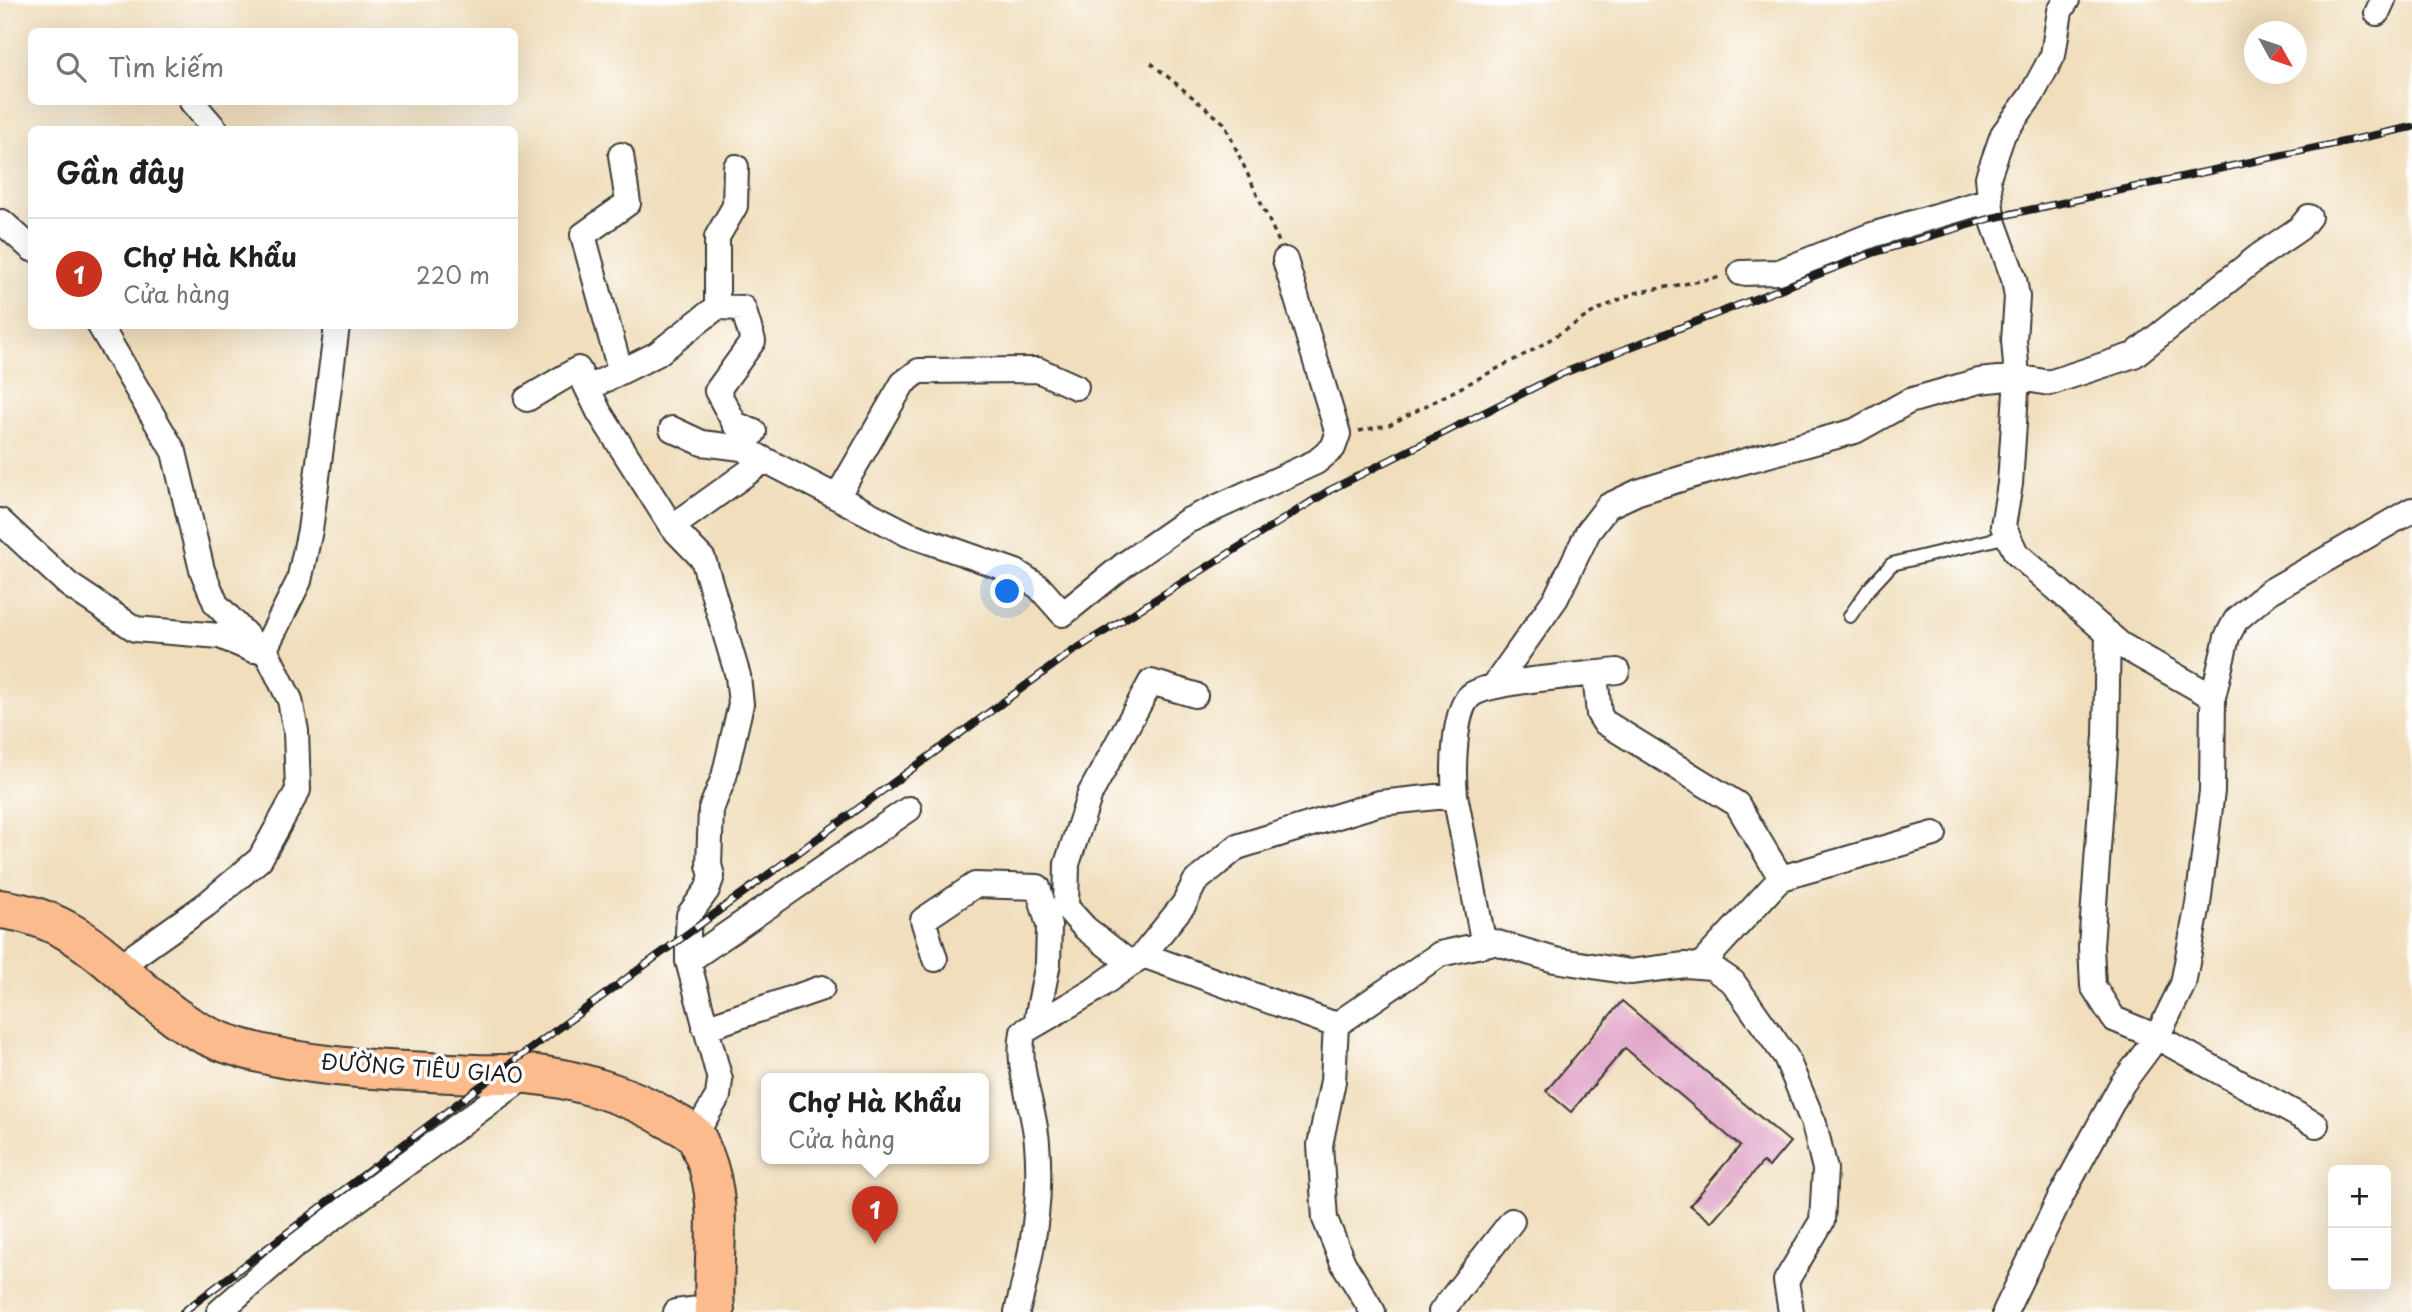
<!DOCTYPE html>
<html lang="vi">
<meta charset="utf-8">
<style>
:root{--surface:#fff;--page:#f2f2f2;--text:#202124;--muted:#757577;--line:#e0e0e0;--accent:#c8321e}
body{margin:0;font-family:"Playpen Sans",sans-serif;background:var(--page);color:var(--text)}
.controls{position:absolute;right:21px;bottom:21px;display:grid;overflow:hidden;border-radius:10px;box-shadow:0 7px 28px #0002}
.controls button{width:63px;height:63px;display:grid;place-items:center;padding:0;border:0;border-bottom:2px solid var(--line);background:var(--surface);color:var(--text);font:35px sans-serif}
.compass{position:absolute;left:2244px;top:21px;width:63px;height:63px;border-radius:50%;background:var(--surface);box-shadow:0 7px 28px #0002;rotate:130deg}
.you{position:absolute;left:1008px;top:592px;width:24px;height:24px;margin:-18px;border:5px solid #fff;border-radius:50%;background:#1a73e8;box-shadow:0 0 0 10px #1a73e833}
.badge{display:grid;place-items:center;width:46px;height:46px;border-radius:50%;background:var(--accent);color:#fff;font-size:23px;font-weight:700}
.pin{position:absolute;translate:-50% -58px;filter:drop-shadow(0 2px 4px #0008)}
.pin::after{content:'';position:absolute;top:37px;width:24px;height:21px;background:inherit;clip-path:polygon(0 0,100% 0,50% 100%)}
.popup{position:absolute;left:761px;top:1073px;width:228px;height:91px;box-sizing:border-box;display:grid;place-content:center;border-radius:10px;background:var(--surface);filter:drop-shadow(0 2px 5px #0005);font-size:23px;white-space:nowrap;color:var(--muted)}
.popup b{font-size:26px;color:var(--text)}
.popup::after{content:'';position:absolute;left:50%;top:100%;margin-left:-14px;border:14px solid transparent;border-top-color:var(--surface)}
.list{margin:0;padding:0;list-style:none}
h2{display:flex;justify-content:space-between;align-items:center;height:91px;margin:0;padding:0 28px;font-size:30px}
h2 small{font-size:23px;font-weight:400;color:var(--muted)}
.list li{display:grid;grid-template-columns:46px 1fr auto;gap:21px;align-items:center;box-sizing:border-box;height:112px;padding:0 28px;border-top:2px solid var(--line)}
.list b{display:block;font-size:26px;white-space:nowrap}
.list p{margin:0;font-size:23px;white-space:nowrap;color:var(--muted)}
.list em{font-size:23px;font-style:normal;color:var(--muted)}
.icon{flex:none;width:38px;height:38px;fill:none;stroke:currentColor;stroke-width:2;stroke-linecap:round;stroke-linejoin:round}
.map{position:relative;flex:none;width:2412px;height:1312px;overflow:hidden}
.search{position:absolute;background:var(--surface);box-shadow:0 7px 28px #0002;left:28px;top:28px;width:490px;height:77px;display:flex;align-items:center;gap:18px;box-sizing:border-box;padding:0 24px;border-radius:10px;color:var(--muted);font-size:26px}
.panel{position:absolute;background:var(--surface);box-shadow:0 7px 28px #0002;left:28px;top:126px;width:490px;height:203px;border-radius:10px}
.map>svg:first-child{display:block}
.building{fill:#e0a4c8}
.lines{fill:none;stroke-linecap:round;stroke-linejoin:round}
.lane-casing{stroke:#3c3934;stroke-width:16}
.street-casing{stroke:#3c3934;stroke-width:28}
.highway-casing{stroke:#3c3934;stroke-width:42}
.path{stroke:#3c3934;stroke-width:3.5;stroke-dasharray:5 5;stroke-linecap:butt}
.lane{stroke:#fff;stroke-width:12}
.street{stroke:#fff;stroke-width:24}
.highway{stroke:#fbbb8c;stroke-width:38}
.rail-casing{stroke:#1c1c1c;stroke-width:8}
.rail{stroke:#fff;stroke-width:5;stroke-dasharray:16;stroke-linecap:butt}
.labels{text-anchor:middle;stroke-width:7;stroke-linejoin:round;paint-order:stroke}
.street-label{font-size:21px;fill:#1c1c1c;stroke:#fff}
</style>
<div class="map">
<svg width="2412" height="1312" viewBox="0 0 2412 1312">
<rect width="100%" height="100%" fill="#fff"/>
<filter id="ink" filterUnits="userSpaceOnUse"><feTurbulence type="fractalNoise" baseFrequency=".0143" numOctaves="2"/><feDisplacementMap in="SourceGraphic" scale="14" xChannelSelector="R" yChannelSelector="G"/><feConvolveMatrix kernelMatrix="1 2 1 2 8 2 1 2 1" color-interpolation-filters="sRGB"/></filter>
<filter id="wash" filterUnits="userSpaceOnUse"><feTurbulence type="fractalNoise" baseFrequency=".00686" numOctaves="4" result="noise"/><feDisplacementMap in="SourceGraphic" scale="28" xChannelSelector="R" yChannelSelector="G"/><feGaussianBlur stdDeviation="1.57" result="paint"/><feColorMatrix in="noise" values="0 0 0 0 0 0 0 0 0 0 0 0 0 0 0 0 0 1.4 0 .05"/><feComposite in="paint" operator="in"/></filter>
<g filter="url(#wash)">
<rect width="100%" height="100%" fill="#f0debc"/>
<g id="blocks">
<path class="building" d="M1622,1001L1790,1142L1769,1167L1763,1162L1711,1222L1690,1205L1740,1146L1625,1048L1571,1112L1546,1091Z"/>
</g>
</g>
<g filter="url(#ink)">
<use href="#blocks" fill-opacity="0" stroke="#3c3934" stroke-width="2"/>
<g class="lines">
<g class="lane-casing">
<path id="lane" d="M1850,616L1869,589L1892,564L2008,536"/>
</g>
<g class="street-casing">
<path id="street" d="M2067,0L2060,11L2053,55L2031,96L2003,134L1988,177L1992,218L2014,279L2017,297L2014,340L2017,377L2010,484L2003,526L2016,553L2121,645L2213,697
M2377,13L2383,0
M192,102L216,130
M2,222L32,249
M1741,273L1779,272L1872,235L1990,200
M717,307L743,308L753,341L717,391L735,424L754,432L742,448L908,534L1016,572L1039,587L1063,614L1125,564L1187,521L1316,462L1333,448L1338,434L1285,260
M100,326L174,452L202,570L216,604L249,638L253,650
M620,370L583,235L628,203L621,155
M588,388L657,354L717,307V237L735,206L736,167
M527,399L578,369L599,412L672,527L703,559L738,676L741,704L724,777L711,809L709,865L712,876L707,890L689,915L688,933V961L720,1080L718,1096L695,1135
M672,429L702,443L742,448
M837,497L903,383L919,371L1038,370L1076,387
M0,521L69,585L135,629L220,636L253,650L265,649L290,700L296,731L298,790L260,859L207,904L120,966
M672,527L765,460
M2108,633L2106,735L2091,947L2093,986L2114,1019L2157,1037L2316,1125
M265,649L299,581L310,530L337,326
M1595,674L1599,714L1604,722L1737,804L1781,878
M1494,686L1556,598L1588,532L1608,506L1638,492L1687,477L1855,431L1909,401L1979,381L2017,377L2049,383L2134,355L2259,256L2300,228L2309,217
M1484,945L1455,795C1453,773 1453,711 1470,696C1488,680 1589,675 1617,671
M1143,955L1336,1025L1440,954L1494,942L1555,960L1630,972L1685,965L1711,967L1733,982L1786,1057L1814,1124L1825,1169L1822,1221L1786,1281L1791,1312
M935,959L923,920L975,885L1038,887L1049,926L1048,963L1036,1024
M688,961L909,809
M1131,964L1085,928L1066,907L1067,864L1090,794L1151,682L1195,695
M1700,966L1781,878L1934,834
M1336,1025L1333,1081L1320,1145L1325,1219L1343,1263L1373,1312
M705,1028L822,988
M219,1312L292,1248L527,1075
M676,1312L714,1307
M1017,1312C1032,1255 1042,1202 1037,1143C1034,1104 1016,1071 1023,1032L1093,991L1143,955L1184,904L1195,882L1237,847L1380,803L1455,795
M1441,1312L1512,1221
M2005,1312L2058,1202L2122,1084L2157,1037L2183,984L2198,904L2212,791L2213,697L2227,637L2236,620L2269,592L2412,510"/>
</g>
<g class="highway-casing">
<path id="highway" d="M0,909C108,922 136,1014 228,1044C306,1070 393,1070 475,1074C492,1075 510,1073 528,1074C572,1078 631,1095 668,1119C676,1123 689,1129 695,1136C699,1140 701,1150 704,1155C725,1206 711,1258 715,1312"/>
</g>
<path class="path" d="M1151,63L1224,123L1279,242
M1359,431L1389,425L1535,349L1595,311L1634,293L1722,277"/>
<use href="#lane" class="lane"/>
<use href="#street" class="street"/>
<use href="#highway" class="highway"/>
<g class="rail-casing">
<path id="rail" d="M183,1312L495,1075L1070,653L1330,490L1561,374L1873,253L1992,218L2412,127"/>
</g>
<use href="#rail" class="rail"/>
</g>
</g>
<g class="labels">
<g class="street-label">
<text transform="translate(422 1069) rotate(4)" y="7">ĐƯỜNG TIÊU GIAO</text>
</g>
</g>
</svg>
<div class="controls">
<button>+</button>
<button>−</button>
</div>
<svg class="compass" viewBox="-18 -18 36 36"><path d="M0-13l5 13h-10z" fill="#e53935"/><path d="M0 13l5-13h-10z" fill="#757577"/></svg>
<div class="you"></div>
<div class="pin badge" style="left:875px;top:1244px">1</div>
<div class="popup"><b>Chợ Hà Khẩu</b>Cửa hàng</div>
<div class="search"><svg class="icon" aria-label="search" viewBox="0 0 24 24"><circle cx="10" cy="10" r="6"/><path d="M15 15l6 6"/></svg>Tìm kiếm</div>
<section class="panel">
<h2>Gần đây<small></small></h2>
<ul class="list">
<li><span class="badge">1</span><div><b>Chợ Hà Khẩu</b><p>Cửa hàng</p></div><em>220 m</em></li>
</ul>
</section>
</div>
